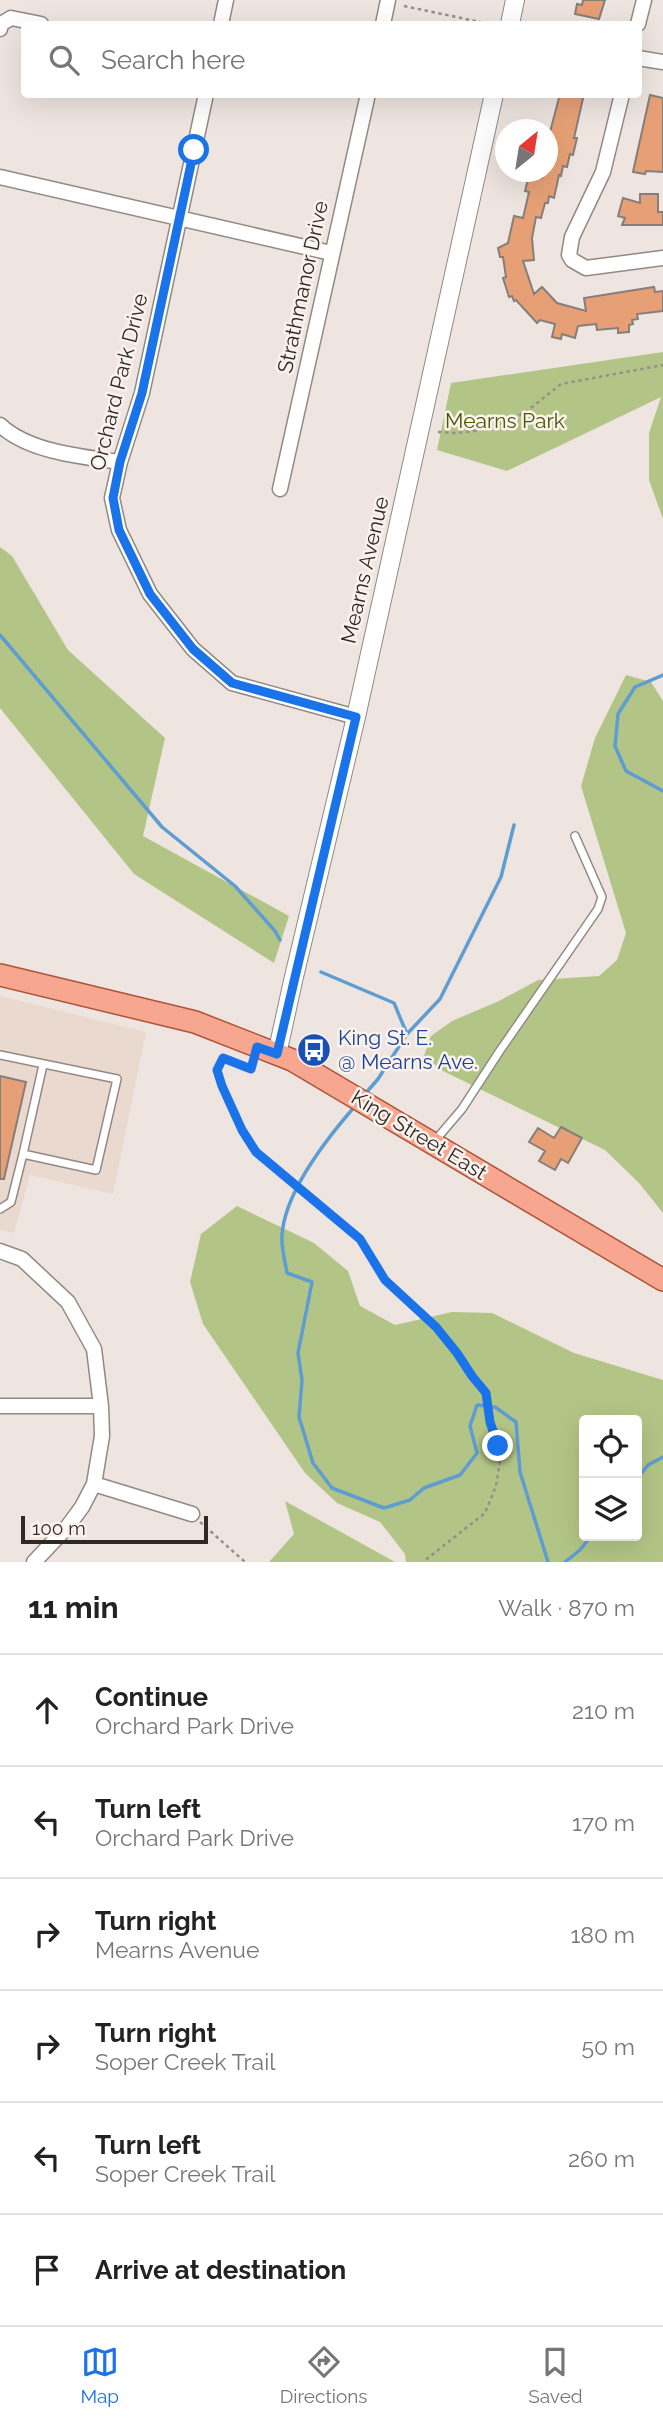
<!DOCTYPE html>
<meta charset="utf-8">
<style>
:root{--surface:#fff;--page:#f2f2f2;--text:#222;--muted:#767676;--line:#e0e0e0;--accent:#1a73e8}
body{margin:0;font-family:Raleway,sans-serif;background:var(--page);color:var(--text)}
.controls{position:absolute;right:21px;bottom:21px;display:grid;overflow:hidden;border-radius:7px;box-shadow:0 7px 28px #0002}
.controls button{width:63px;height:63px;display:grid;place-items:center;padding:0;border:0;border-bottom:2px solid var(--line);background:var(--surface);color:var(--text);font:35px sans-serif}
.compass{position:absolute;left:495px;top:119px;width:63px;height:63px;border-radius:50%;background:var(--surface);box-shadow:0 7px 28px #0002;rotate:30deg}
.scale{position:absolute;left:21px;bottom:18px;width:187px;box-sizing:border-box;padding-left:7px;border:4px solid #2c2927;border-top:0;font-size:19px;line-height:24px;white-space:nowrap;color:#2c2927;-webkit-text-stroke:5px #fbf2ed;paint-order:stroke}
.stop{position:absolute;width:21px;height:21px;margin:-16px;border:5px solid #1a73e8;border-radius:50%;background:#fff}
.stop.end{background:#1a73e8;border-color:#fff;box-shadow:0 2px 7px #0008}
.list{margin:0;padding:0;list-style:none}
h2{display:flex;justify-content:space-between;align-items:center;height:91px;margin:0;padding:0 28px;font-size:30px}
h2 small{font-size:23px;font-weight:400;color:var(--muted)}
.list li{display:grid;grid-template-columns:46px 1fr auto;gap:21px;align-items:center;box-sizing:border-box;height:112px;padding:0 28px;border-top:2px solid var(--line)}
.list b{display:block;font-size:26px;white-space:nowrap}
.list p{margin:0;font-size:23px;white-space:nowrap;color:var(--muted)}
.list em{font-size:23px;font-style:normal;color:var(--muted)}
.icon{flex:none;width:38px;height:38px;fill:none;stroke:currentColor;stroke-width:2;stroke-linecap:round;stroke-linejoin:round}
.map{position:relative;flex:none;width:663px;height:1562px;overflow:hidden}
.search{position:absolute;background:var(--surface);box-shadow:0 7px 28px #0002;left:21px;right:21px;top:21px;height:77px;display:flex;align-items:center;gap:18px;box-sizing:border-box;padding:0 24px;border-radius:7px;color:var(--muted);font-size:26px}
.sheet{height:763px;background:var(--surface)}
nav{display:flex;justify-content:space-around;align-items:center;box-sizing:border-box;height:98px;border-top:2px solid var(--line);background:var(--surface);font-size:19px;color:var(--muted)}
nav a{display:grid;justify-items:center;gap:4px}
nav .on{color:var(--accent)}
.map>svg:first-child{display:block}
.built{fill:#e9d9cf}
.green{fill:#b3c586;fill-rule:evenodd}
.lines{fill:none;stroke-linecap:round;stroke-linejoin:round}
.stream{stroke:#5e9dd2;stroke-width:3.5}
.building{fill:#e7a075;stroke:#867e7a;stroke-width:2}
.service-casing{stroke:#928985;stroke-width:10}
.minor-casing{stroke:#928985;stroke-width:17}
.tertiary-casing{stroke:#928985;stroke-width:20}
.primary-casing{stroke:#ad543a;stroke-width:24}
.path{stroke:#96908c;stroke-width:2.5;stroke-dasharray:3.5 3.5;stroke-linecap:butt}
.service{stroke:#fff;stroke-width:7}
.minor{stroke:#fff;stroke-width:14}
.tertiary{stroke:#fff;stroke-width:18}
.primary{stroke:#f7a68f;stroke-width:21}
.route{stroke:#1a73e8;stroke-width:9}
.labels{text-anchor:middle;stroke-width:5;stroke-linejoin:round;paint-order:stroke}
.street-label{font-size:21px;fill:#2c2927;stroke:#fbf2ed}
.park-label{font-size:21px;fill:#495900;stroke:#fbf2ed}
.transit-label{font-size:21px;fill:#164399;stroke:#fbf2ed;text-anchor:start}
</style>
<div class="map">
<svg width="663" height="1562" viewBox="0 0 663 1562">
<rect width="100%" height="100%" fill="#eee5e0"/>
<path class="built" d="M0,996L146,1032L113,1194L30,1175L14,1233L0,1230Z"/>
<path class="green" d="M663,352V519L649,480V433L661,397L507,471L437,450L451,383Z
M0,547L12,556L68,650L165,738L143,836L289,916L274,963L134,874L0,708Z
M626,675L651,682L663,701V1213L639,1183L605,1150L443,1071L424,1056L431,1036L452,1021L499,1001L538,980L599,976L617,960L626,933L581,786L595,738Z
M237,1206L314,1243L348,1271L360,1306L395,1325L452,1312L492,1313L574,1353L663,1380V1562H406L405,1554L380,1522L337,1503L305,1473L203,1324L190,1282L201,1234ZM584,1420H637V1536H584Z
M285,1501L395,1562H269L294,1534Z"/>
<g class="lines">
<path class="stream" d="M0,635L162,827L235,886L275,931L280,940
M663,675L635,687L618,714L615,746L626,771L663,791
M321,972L394,1003L407,1034
M365,1094L378,1079L407,1034L440,999L501,877L514,825
M356,1105C328,1137 285,1192 282,1235C281,1247 285,1261 287,1273L312,1282L298,1353L302,1380L299,1417L313,1463L332,1488L384,1508L410,1500L424,1488L460,1475L477,1453L470,1426L477,1405L495,1407L516,1422L520,1472L548,1562
M637,1479L648,1465L663,1457
M565,1562L580,1550L591,1536"/>
</g>
<path class="building" d="M583,0H605L599,19L575,14L577,4L582,5Z
M560,94H584L574,138H577L573,155L570,154L567,167L563,166L561,176L559,175L554,198L549,196L548,203H545L541,218L536,217L532,238L534,260L523,261L534,294L542,287L557,303L586,311L584,298L654,287L655,292L663,291V311L637,314L638,319L632,320L633,324L629,325V332L618,333V328L597,330L596,324L578,326L575,338L562,334L561,339L552,337L555,324L540,320L537,323L516,300L514,301L512,296L509,297L503,278L506,277L503,257H500L498,248L508,243L514,216L523,218L529,192L525,191L529,175L542,178L544,172H548V131L550,132Z
M650,95L663,98V172L646,171L645,174L633,172Z
M640,194H658V212H663V225H622L625,218L618,216L623,198L640,203Z
M0,1076L26,1082L4,1179H0Z
M561,1127L582,1138L568,1163L561,1159L555,1170L539,1161L545,1151L529,1142L538,1128L554,1138Z"/>
<g class="lines">
<g class="service-casing">
<path id="service" d="M0,1055L117,1079L96,1170L23,1154L11,1202L0,1209
M433,1143L462,1109L499,1052L598,909L602,897L575,836
M23,1154L43,1065"/>
</g>
<g class="minor-casing">
<path id="minor" d="M221,24L226,0
M383,24L388,0
M638,24L644,0
M0,29L1,24L11,18L41,24
M638,58L663,62
M206,94L142,393L120,462L112,498L119,530L150,594L193,649L232,683L356,717
M622,94L603,172L572,237L569,255L572,260L586,268L663,258
M0,177L331,253
M0,425C29,452 82,457 120,462
M280,489L368,94
M0,1251L22,1259L68,1302L94,1349L101,1406L102,1436L94,1484L82,1507L68,1526L34,1562
M0,1406H101
M94,1484L192,1514"/>
</g>
<g class="tertiary-casing">
<path id="tertiary" d="M510,24L515,0
M277,1054L293,981L356,717L494,94"/>
</g>
<g class="primary-casing">
<path id="primary" d="M0,975L195,1022L292,1060L663,1280"/>
</g>
<path class="path" d="M404,6L485,23
M438,432L456,433L475,431L508,421L527,411L561,384L663,365
M252,1062L251,1068L223,1058L217,1070L222,1086L242,1130L256,1152L360,1239L385,1280L436,1327L486,1393L490,1422L498,1446L500,1461L496,1486L485,1513L423,1562
M200,1522L245,1562"/>
<use href="#service" class="service"/>
<use href="#minor" class="minor"/>
<use href="#tertiary" class="tertiary"/>
<use href="#primary" class="primary"/>
</g>
<g class="lines">
<path class="route" d="M194,150L142,393L120,462L113,498L119,530L150,594L193,649L232,683L356,717L277,1054L257,1047L251,1069L223,1058L217,1070L222,1086L242,1130L256,1152L360,1239L385,1280L436,1327L457,1353L472,1376L486,1393L490,1422L498,1446"/>
</g>
<defs>
<g id="bus-disc" transform="scale(1.75)"><circle r="9.5" fill="#1a4fb4" stroke="#fbf2ed"/><path d="M-5-6H5V4H4V6H2V4H-2V6H-4V4H-5ZM-3.5-4V0h7V-4ZM-3.5 1.2v1.5H-2V1.2ZM2 1.2v1.5H3.5V1.2Z" fill="#fff"/></g>
</defs>
<g fill-rule="evenodd">
<use href="#bus-disc" x="314" y="1050"/>
</g>
<g class="labels">
<g class="street-label">
<text transform="translate(303 287) rotate(-78)" y="7">Strathmanor Drive</text>
<text transform="translate(119 382) rotate(-76)" y="7">Orchard Park Drive</text>
<text transform="translate(365 570) rotate(-77)" y="7">Mearns Avenue</text>
<text transform="translate(419 1135) rotate(31)" y="7">King Street East</text>
</g>
<g class="park-label">
<text x="505" y="428">Mearns Park</text>
</g>
<g class="transit-label">
<text x="338" y="1045">King St. E.<tspan x="338" dy="24">@ Mearns Ave.</tspan></text>
</g>
</g>
</svg>
<div class="controls">
<button><svg class="icon" aria-label="locate" viewBox="0 0 24 24"><circle cx="12" cy="12" r="6"/><path d="M12 2v4M12 18v4M2 12h4M18 12h4"/></svg></button>
<button><svg class="icon" aria-label="layers" viewBox="0 0 24 24"><path d="M12 4l9 5-9 5-9-5zM3 14l9 5 9-5"/></svg></button>
</div>
<svg class="compass" viewBox="-18 -18 36 36"><path d="M0-13l5 13h-10z" fill="#e53935"/><path d="M0 13l5-13h-10z" fill="#767676"/></svg>
<div class="scale">100 m</div>
<div class="stop" style="left:194px;top:150px"></div>
<div class="stop end" style="left:498px;top:1446px"></div>
<div class="search"><svg class="icon" aria-label="search" viewBox="0 0 24 24"><circle cx="10" cy="10" r="6"/><path d="M15 15l6 6"/></svg>Search here</div>
</div>
<section class="sheet">
<h2>11 min<small>Walk · 870 m</small></h2>
<ul class="list">
<li><svg class="icon" aria-label="ahead" viewBox="0 0 24 24"><path d="M12 20V5M6 11l6-6 6 6"/></svg><div><b>Continue</b><p>Orchard Park Drive</p></div><em>210 m</em></li>
<li><svg class="icon" aria-label="left" viewBox="0 0 24 24"><path d="M17 20v-9H6M10 6l-5 5 5 5"/></svg><div><b>Turn left</b><p>Orchard Park Drive</p></div><em>170 m</em></li>
<li><svg class="icon" aria-label="right" viewBox="0 0 24 24"><path d="M7 20v-9h11M14 6l5 5-5 5"/></svg><div><b>Turn right</b><p>Mearns Avenue</p></div><em>180 m</em></li>
<li><svg class="icon" aria-label="right" viewBox="0 0 24 24"><path d="M7 20v-9h11M14 6l5 5-5 5"/></svg><div><b>Turn right</b><p>Soper Creek Trail</p></div><em>50 m</em></li>
<li><svg class="icon" aria-label="left" viewBox="0 0 24 24"><path d="M17 20v-9H6M10 6l-5 5 5 5"/></svg><div><b>Turn left</b><p>Soper Creek Trail</p></div><em>260 m</em></li>
<li><svg class="icon" aria-label="arrive" viewBox="0 0 24 24"><path d="M6 21V4h12l-3 4 3 4H6"/></svg><div><b>Arrive at destination</b></div></li>
</ul>
</section>
<nav>
<a class="on"><svg class="icon" aria-label="map" viewBox="0 0 24 24"><path d="M3 6l6-2 6 2 6-2v14l-6 2-6-2-6 2zM9 4v14M15 6v14"/></svg>Map</a>
<a><svg class="icon" aria-label="directions" viewBox="0 0 24 24"><path d="M12 3l9 9-9 9-9-9zM9 14v-3h6M13 9l2 2-2 2"/></svg>Directions</a>
<a><svg class="icon" aria-label="saved" viewBox="0 0 24 24"><path d="M7 4h10v16l-5-4-5 4z"/></svg>Saved</a>
</nav>
